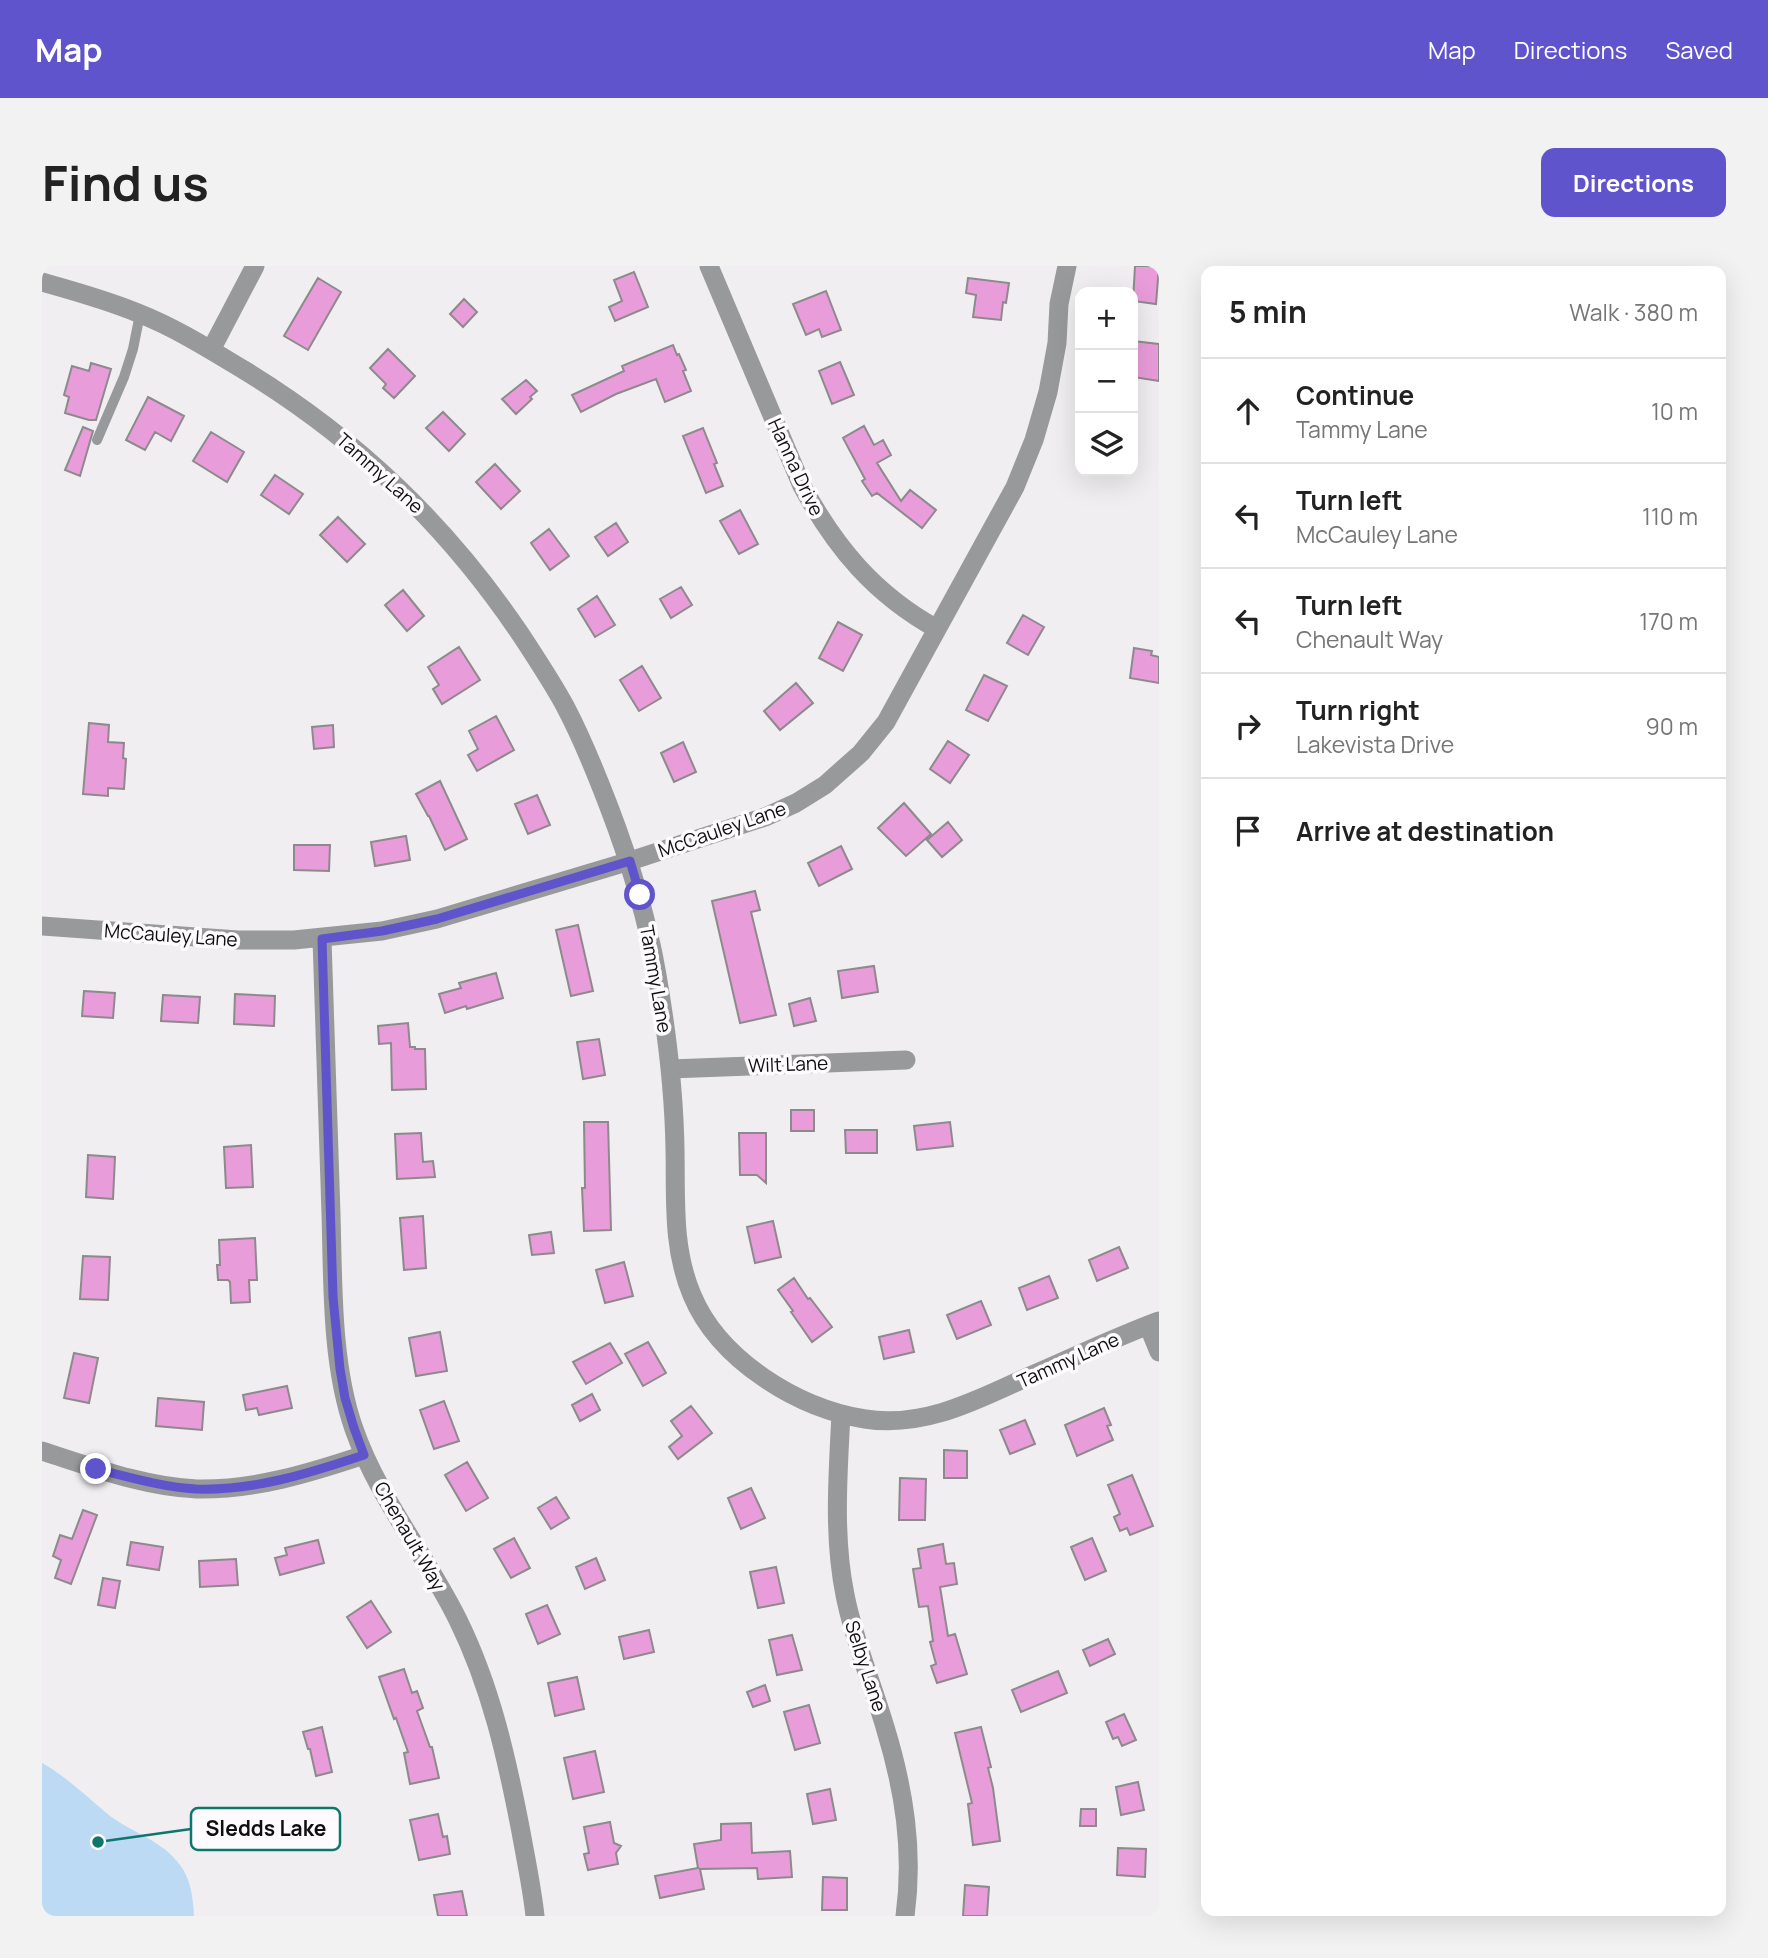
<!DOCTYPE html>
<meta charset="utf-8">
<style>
:root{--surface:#fff;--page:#f2f2f2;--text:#222;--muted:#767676;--line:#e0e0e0;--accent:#6054cc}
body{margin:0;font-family:Manrope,sans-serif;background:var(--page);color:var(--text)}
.controls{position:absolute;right:21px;top:21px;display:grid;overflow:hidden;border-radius:14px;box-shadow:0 7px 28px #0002}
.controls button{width:63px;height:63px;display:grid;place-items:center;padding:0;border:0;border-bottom:2px solid var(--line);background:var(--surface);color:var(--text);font:35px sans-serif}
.stop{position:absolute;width:21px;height:21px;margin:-16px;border:5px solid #6054cc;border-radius:50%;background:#fff}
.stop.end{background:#6054cc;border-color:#fff;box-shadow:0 2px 7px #0008}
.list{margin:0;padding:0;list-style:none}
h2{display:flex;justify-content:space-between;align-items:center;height:91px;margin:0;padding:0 28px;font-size:30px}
h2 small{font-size:23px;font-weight:400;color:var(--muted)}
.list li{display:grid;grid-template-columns:46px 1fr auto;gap:21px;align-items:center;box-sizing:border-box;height:105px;padding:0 28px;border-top:2px solid var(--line)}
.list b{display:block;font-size:26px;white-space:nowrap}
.list p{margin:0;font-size:23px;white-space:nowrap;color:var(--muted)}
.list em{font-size:23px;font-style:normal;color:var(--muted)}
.icon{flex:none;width:38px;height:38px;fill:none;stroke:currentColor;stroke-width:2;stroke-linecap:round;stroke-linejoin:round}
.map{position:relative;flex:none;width:1117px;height:1650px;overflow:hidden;border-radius:14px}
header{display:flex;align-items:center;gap:42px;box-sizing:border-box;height:98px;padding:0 35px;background:var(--accent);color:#fff}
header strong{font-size:33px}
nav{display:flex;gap:38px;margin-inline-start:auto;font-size:24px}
.intro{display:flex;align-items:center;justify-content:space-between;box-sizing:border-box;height:168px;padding:0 42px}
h1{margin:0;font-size:49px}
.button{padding:18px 32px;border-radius:14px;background:var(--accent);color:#fff;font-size:24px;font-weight:700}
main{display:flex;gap:42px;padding:0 42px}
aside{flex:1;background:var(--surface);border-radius:14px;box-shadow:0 7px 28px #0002}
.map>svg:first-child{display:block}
.water{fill:#bcdaf3}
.building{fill:#e89cda;stroke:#8d8a8c;stroke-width:2}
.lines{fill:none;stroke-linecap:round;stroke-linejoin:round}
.lane{stroke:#98999a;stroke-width:10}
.street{stroke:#98999a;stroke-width:19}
.route{stroke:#6054cc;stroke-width:9}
.labels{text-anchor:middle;stroke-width:7;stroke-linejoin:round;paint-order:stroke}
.street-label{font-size:19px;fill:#100f10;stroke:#fdfbfe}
.leader{fill:none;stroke:#0f766e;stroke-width:2.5}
.callout-dot{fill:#0f766e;stroke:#fdfbfe;stroke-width:2.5}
.callout{fill:#fdfbfe;stroke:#0f766e;stroke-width:2.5}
.callout-label{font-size:21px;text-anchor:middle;font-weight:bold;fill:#100f10}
</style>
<header>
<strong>Map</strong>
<nav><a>Map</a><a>Directions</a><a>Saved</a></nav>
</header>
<div class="intro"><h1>Find us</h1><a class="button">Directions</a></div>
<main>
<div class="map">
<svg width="1117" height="1650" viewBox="0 0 1117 1650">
<rect width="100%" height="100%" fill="#f0eef0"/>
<path class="water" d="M0,1497C25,1511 46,1532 68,1550C91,1567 121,1575 138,1599C149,1613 151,1633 152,1650H0Z"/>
<path class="building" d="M1093,0H1117L1114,38L1091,35Z
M592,6L606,41L573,55L567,41L580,35L572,14Z
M276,12L299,26L266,84L242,70Z
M926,12L967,17L964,37L961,36L959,54L931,51L934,29L924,27Z
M784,25L799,64L780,71L777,63L764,69L751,38Z
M422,33L435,46L421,61L408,48Z
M1091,75L1117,78V115L1091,111Z
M631,79L635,89L637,88L644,104L641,105L649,125L623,136L614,113L574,128L539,146L530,129L582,105L580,100Z
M346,83L373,110L352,132L341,122L344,118L328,102Z
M798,96L812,129L790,138L777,105Z
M49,97L69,103L54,154H47L23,147L27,131L22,129L30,100L47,105Z
M484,114L495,125L488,131L490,133L474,148L460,133Z
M106,131L142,150L129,175L113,166L103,184L84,174Z
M401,146L423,168L407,185L384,162Z
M822,160L832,179L841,174L849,189L835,197L859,235L868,224L894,244L880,262L835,227L830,230L820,215L823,213L801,172Z
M41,161L51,165L38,210L23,204Z
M661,162L675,197L672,198L681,220L664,227L641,170Z
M169,166L202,186L185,216L151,195Z
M453,198L478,225L459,243L434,216Z
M233,209L261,228L247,248L219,229Z
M698,244L716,278L697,288L678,255Z
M296,251L323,278L305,296L278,269Z
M574,257L586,276L566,290L553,271Z
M507,263L527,290L508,304L489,277Z
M639,321L650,339L629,352L618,333Z
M361,324L382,350L365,365L343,339Z
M555,330L573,359L553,371L536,343Z
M981,349L1002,361L986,389L965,377Z
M796,356L820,369L801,405L777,392Z
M417,381L438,414L400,438L391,423L397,419L386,401Z
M1092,382L1110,385L1109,389L1117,391V417L1088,412Z
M600,400L619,432L597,445L578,414Z
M942,409L965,420L946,455L924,444Z
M754,417L771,437L738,464L722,445Z
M454,450L472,484L435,505L426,489L436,483L427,465Z
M47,457L67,459L66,476L82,477L81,492L84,493L82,523L66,522V530L41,528Z
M291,459L292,481L272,483L270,461Z
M906,475L927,489L908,517L888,503Z
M641,476L654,506L632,516L619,487Z
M398,515L425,573L403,584L387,550H386L374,528Z
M495,529L508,559L486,568L473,538Z
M862,537L889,568L864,590L836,562Z
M906,556L920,574L900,591L885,574Z
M364,570L368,594L333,600L329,576Z
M252,579H288L287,605L252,604Z
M799,580L810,603L777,620L766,597Z
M713,625L718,644L709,646L734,749L698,757L670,635Z
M536,659L551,725L529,730L514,664Z
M832,700L836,726L800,732L796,705Z
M454,707L461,732L425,743L424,740L403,747L397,728L419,722L417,717Z
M42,725L73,727L71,752L40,750Z
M193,728L233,730L232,760L192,758Z
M121,729L158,731L156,757L119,755Z
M768,732L774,755L752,760L747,738Z
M366,757L368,781H373V783H383L384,823L350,824L349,777L337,778L336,760Z
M557,773L563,809L541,813L535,776Z
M749,844H772V865H749Z
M542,856H566L569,964L542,965L540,922H543Z
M908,856L911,880L875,884L872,860Z
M803,864H835V887H804Z
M379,867L381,896L391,895L393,911L355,913L353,868Z
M697,867H724V917L715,909H698Z
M209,879L211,921L184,922L182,881Z
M46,889L73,891L71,933L44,931Z
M381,950L384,1002L362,1004L358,952Z
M731,955L739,991L713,997L705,961Z
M509,966L512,987L490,989L487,969Z
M213,972L215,1014H207L208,1036L189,1037L188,1016L186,1014H176L175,999H178L177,974Z
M1077,981L1086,1002L1055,1015L1047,994Z
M41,990L68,991L66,1034L38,1033Z
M582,996L591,1030L563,1037L554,1004Z
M1007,1010L1016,1032L985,1044L977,1022Z
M752,1012L766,1033L768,1032L790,1061L770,1076L749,1046L751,1045L736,1024Z
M939,1035L949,1059L915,1073L905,1049Z
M867,1064L872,1086L842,1093L837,1071Z
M398,1066L405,1105L374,1110L367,1072Z
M606,1076L624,1107L601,1120L583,1088Z
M568,1077L580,1097L544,1118L531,1096Z
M32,1087L56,1092L47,1137L22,1132Z
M245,1120L250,1142L217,1149L215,1142L204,1144L201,1129Z
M550,1128L558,1144L538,1155L530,1139Z
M116,1132L162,1136L160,1164L114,1160Z
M402,1135L417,1175L392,1183L378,1144Z
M649,1140L670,1167L636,1193L627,1181L640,1170L629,1155Z
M1062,1142L1069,1159L1065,1160L1071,1174L1035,1190L1023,1159Z
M983,1154L993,1178L968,1188L958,1164Z
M902,1184L925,1185V1212H902Z
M425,1196L446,1232L424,1245L403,1209Z
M1090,1209L1111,1260L1088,1269L1085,1262L1078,1265L1072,1251L1078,1248L1066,1219Z
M858,1212L884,1213L883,1254H857Z
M709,1222L723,1252L699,1263L686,1232Z
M514,1231L527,1252L509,1263L496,1242Z
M41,1244L55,1249L29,1318L13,1312L19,1294L11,1290L18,1269L30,1273Z
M472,1272L488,1302L469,1312L452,1283Z
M1050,1272L1064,1305L1043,1314L1029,1281Z
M276,1274L282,1297L238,1309L233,1292L245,1289L243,1282Z
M89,1276L121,1281L117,1304L85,1299Z
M901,1278L904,1298L912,1297L915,1318L898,1321L906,1370L913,1368L925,1408L895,1417L889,1400L894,1398L888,1376L891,1375L886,1340L877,1341L871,1303L879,1302L876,1283Z
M554,1292L563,1314L543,1323L534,1301Z
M194,1293L196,1319L158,1321L157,1295Z
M734,1301L742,1337L716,1342L708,1306Z
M61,1312L78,1315L73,1342L56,1339Z
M329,1335L349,1366L325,1382L305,1351Z
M505,1339L518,1368L496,1378L484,1348Z
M607,1364L612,1386L582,1393L577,1371Z
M750,1369L760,1404L735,1409L727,1374Z
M1066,1373L1073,1388L1048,1400L1041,1384Z
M362,1403L370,1427L375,1425L381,1442L375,1445L388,1481H390L397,1512L368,1518L362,1487L366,1486L354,1452L352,1453L337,1411Z
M1016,1405L1025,1427L979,1446L970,1424Z
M535,1411L542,1443L513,1450L506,1417Z
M723,1419L728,1435L711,1441L705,1426Z
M767,1439L778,1477L753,1484L742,1446Z
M1082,1448L1094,1474L1080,1480L1076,1471L1071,1473L1064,1456Z
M280,1461L290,1506L274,1510L268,1483H266L261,1466Z
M939,1461L949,1501L946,1502L951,1522L958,1575L931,1579L926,1538L930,1537L913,1467Z
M553,1485L562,1526L531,1533L522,1492Z
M1096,1516L1102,1544L1079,1549L1074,1521Z
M788,1523L794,1554L771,1558L765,1528Z
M1039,1543H1054V1560H1038Z
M396,1548L401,1571L405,1570L408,1588L377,1594L368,1554Z
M568,1556L572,1577L579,1580L574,1587L576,1598L546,1604L542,1588L547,1587L542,1561Z
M709,1557L710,1587L748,1585L750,1611L716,1613L715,1602L658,1603L662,1623L618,1632L613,1610L656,1602L652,1578L679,1574V1558Z
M1076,1582L1104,1583L1103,1611L1075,1609Z
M781,1611L805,1612V1644H780Z
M923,1619L947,1621L945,1650H921Z
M420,1625L425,1650H396L392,1629Z"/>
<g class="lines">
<path class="lane" d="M55,174L82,111L91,83L98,48"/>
<path class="street" d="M667,0L760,220C794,282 832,328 895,363
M0,16C32,25 65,34 96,47C134,62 167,83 202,104C315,173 405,259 479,369C494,392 510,416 523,440C540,472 554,507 567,541C588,596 605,651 615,709C625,767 632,825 633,883C634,933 630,982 650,1029C677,1094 755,1142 823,1153C880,1162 931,1136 981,1113C1026,1094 1071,1072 1117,1055
M169,84L213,0
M0,660L196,674H252L340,665L395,653L588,595L723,551L754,537L783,519L819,487L844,456L973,221L992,174L1006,126L1015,77L1017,38L1025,0
M280,673C283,764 286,856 289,948C291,1017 289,1098 312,1163C336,1232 384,1289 416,1354C449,1421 465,1493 479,1566C484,1594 490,1622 493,1650
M628,803L864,794
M1106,1059L1117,1086
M799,1148C796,1208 791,1270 803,1329C812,1375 830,1417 843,1461C862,1523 872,1585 863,1650
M0,1185C50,1201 103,1221 155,1223C213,1224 268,1207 322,1189"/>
</g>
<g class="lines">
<path class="route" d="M54,1203C87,1211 120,1221 154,1223C212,1225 268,1207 322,1189L312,1162L303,1132L298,1103L291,1031L280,673L340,665L395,653L588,595L598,629"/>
</g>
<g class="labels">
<g class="street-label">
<text transform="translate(754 201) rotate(65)" y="7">Hanna Drive</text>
<text transform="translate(338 207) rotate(42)" y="7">Tammy Lane</text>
<text transform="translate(680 563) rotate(-19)" y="7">McCauley Lane</text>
<text transform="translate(129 669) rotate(4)" y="7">McCauley Lane</text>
<text transform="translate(614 713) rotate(80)" y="7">Tammy Lane</text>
<text transform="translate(746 798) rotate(-2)" y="7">Wilt Lane</text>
<text transform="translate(1026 1094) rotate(-24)" y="7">Tammy Lane</text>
<text transform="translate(368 1270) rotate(60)" y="7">Chenault Way</text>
<text transform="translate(824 1400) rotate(72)" y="7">Selby Lane</text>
</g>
</g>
<path class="leader" d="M56 1576L149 1563"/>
<circle class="callout-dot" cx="56" cy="1576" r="7"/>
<rect class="callout" x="149" y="1542" width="149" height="42" rx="7"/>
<g class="callout-label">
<text x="224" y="1570">Sledds Lake</text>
</g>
</svg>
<div class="controls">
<button>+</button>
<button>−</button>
<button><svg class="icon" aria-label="layers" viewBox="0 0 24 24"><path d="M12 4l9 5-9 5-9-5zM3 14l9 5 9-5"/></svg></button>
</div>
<div class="stop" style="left:598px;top:629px"></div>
<div class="stop end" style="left:54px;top:1203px"></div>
</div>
<aside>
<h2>5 min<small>Walk · 380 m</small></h2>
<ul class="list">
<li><svg class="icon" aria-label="ahead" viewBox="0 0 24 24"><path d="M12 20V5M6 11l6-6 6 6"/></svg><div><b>Continue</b><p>Tammy Lane</p></div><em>10 m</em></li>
<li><svg class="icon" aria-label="left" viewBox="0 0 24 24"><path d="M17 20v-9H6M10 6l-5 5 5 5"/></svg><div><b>Turn left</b><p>McCauley Lane</p></div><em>110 m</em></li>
<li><svg class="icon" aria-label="left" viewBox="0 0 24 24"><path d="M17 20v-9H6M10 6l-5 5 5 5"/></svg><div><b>Turn left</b><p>Chenault Way</p></div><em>170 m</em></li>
<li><svg class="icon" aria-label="right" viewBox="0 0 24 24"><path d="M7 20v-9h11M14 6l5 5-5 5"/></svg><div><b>Turn right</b><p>Lakevista Drive</p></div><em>90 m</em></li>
<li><svg class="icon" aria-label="arrive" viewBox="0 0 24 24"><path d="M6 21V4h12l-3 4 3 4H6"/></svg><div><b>Arrive at destination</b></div></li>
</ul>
</aside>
</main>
